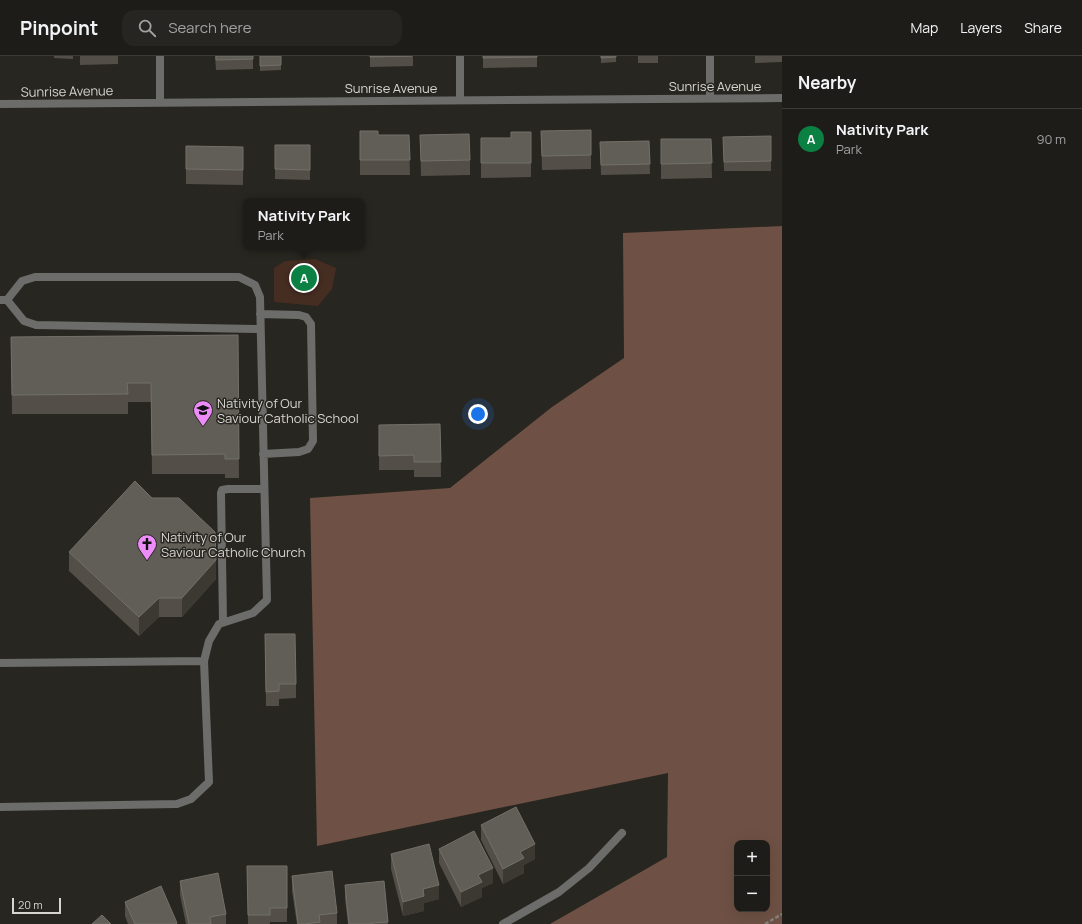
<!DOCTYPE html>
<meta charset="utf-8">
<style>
:root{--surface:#1e1c18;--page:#262521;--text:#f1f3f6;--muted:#a1a1a2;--line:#3c3a37;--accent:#0b8043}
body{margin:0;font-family:Manrope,sans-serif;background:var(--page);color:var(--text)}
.controls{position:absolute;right:12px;bottom:12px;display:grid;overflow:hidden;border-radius:8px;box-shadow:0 4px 16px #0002}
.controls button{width:36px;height:36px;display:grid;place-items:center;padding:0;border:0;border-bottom:1px solid var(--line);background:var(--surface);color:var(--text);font:20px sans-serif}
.scale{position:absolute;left:12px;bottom:10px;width:49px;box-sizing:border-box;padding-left:4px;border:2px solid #d6d5d1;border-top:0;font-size:11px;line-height:14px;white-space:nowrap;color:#d6d5d1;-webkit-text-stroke:3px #282620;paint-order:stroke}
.you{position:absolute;left:478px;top:358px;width:14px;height:14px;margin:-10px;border:3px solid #fff;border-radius:50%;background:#1a73e8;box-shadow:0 0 0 6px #1a73e833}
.badge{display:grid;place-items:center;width:26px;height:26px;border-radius:50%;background:var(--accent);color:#fff;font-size:13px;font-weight:700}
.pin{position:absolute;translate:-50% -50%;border:2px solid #fff;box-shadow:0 1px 4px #0006}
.popup{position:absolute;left:243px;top:142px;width:122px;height:52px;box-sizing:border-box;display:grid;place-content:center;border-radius:8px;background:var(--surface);filter:drop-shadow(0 1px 3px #0005);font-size:13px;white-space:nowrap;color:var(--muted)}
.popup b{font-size:15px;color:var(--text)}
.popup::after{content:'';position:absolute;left:50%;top:100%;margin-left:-8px;border:8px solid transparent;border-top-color:var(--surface)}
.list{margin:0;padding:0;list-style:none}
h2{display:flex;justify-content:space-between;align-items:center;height:52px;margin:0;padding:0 16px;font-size:17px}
h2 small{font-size:13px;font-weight:400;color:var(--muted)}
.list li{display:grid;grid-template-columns:26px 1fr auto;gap:12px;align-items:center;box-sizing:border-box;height:60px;padding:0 16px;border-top:1px solid var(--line)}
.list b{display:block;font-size:15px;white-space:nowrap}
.list p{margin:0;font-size:13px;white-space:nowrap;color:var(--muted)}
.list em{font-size:13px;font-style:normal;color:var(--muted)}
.icon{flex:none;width:22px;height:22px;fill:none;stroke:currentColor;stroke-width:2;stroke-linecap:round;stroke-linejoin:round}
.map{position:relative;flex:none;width:782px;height:868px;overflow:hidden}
header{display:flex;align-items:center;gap:24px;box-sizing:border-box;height:56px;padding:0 20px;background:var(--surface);border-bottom:1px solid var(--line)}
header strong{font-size:19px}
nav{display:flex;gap:22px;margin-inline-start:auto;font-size:14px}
.search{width:280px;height:36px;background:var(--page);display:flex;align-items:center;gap:10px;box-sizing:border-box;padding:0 14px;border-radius:12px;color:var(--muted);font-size:15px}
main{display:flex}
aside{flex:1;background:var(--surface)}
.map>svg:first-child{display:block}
.green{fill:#462d22}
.forest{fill:#6e5144;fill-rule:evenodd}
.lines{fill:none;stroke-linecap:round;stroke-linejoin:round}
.path{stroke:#82817c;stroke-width:2.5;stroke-dasharray:4 2;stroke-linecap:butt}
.service{stroke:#6c6d6a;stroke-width:8}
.minor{stroke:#6c6d6a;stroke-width:8}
.wall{fill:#534e48}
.shaded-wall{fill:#3c3832}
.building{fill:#615d57;stroke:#73706a}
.labels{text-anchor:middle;stroke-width:3;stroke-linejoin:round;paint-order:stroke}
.street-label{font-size:13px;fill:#d6d5d1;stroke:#282620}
.poi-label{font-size:13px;fill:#d6d5d1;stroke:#282620;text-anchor:start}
</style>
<header>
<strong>Pinpoint</strong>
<div class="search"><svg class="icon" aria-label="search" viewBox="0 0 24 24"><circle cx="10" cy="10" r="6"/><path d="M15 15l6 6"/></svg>Search here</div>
<nav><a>Map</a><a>Layers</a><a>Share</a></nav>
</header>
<main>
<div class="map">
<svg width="782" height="868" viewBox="0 0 782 868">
<rect width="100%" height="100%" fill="#282620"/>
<path class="green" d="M315,203L336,212L332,233L318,250L274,246V212L285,205Z"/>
<path class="forest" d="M782,170V868H550L667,801L668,717L317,790L310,442L450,432L552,351L624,302L623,177ZM737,787H767V853H737Z"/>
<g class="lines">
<path class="path" d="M765,868L782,858"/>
<path class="service" d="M0,244H7L22,225L35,221H239L255,229L260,241L267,544L253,557L219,568L209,585L204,605L209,726L191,743L177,748L0,751
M7,244L24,265L36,269L260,273
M260,258L299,259L306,261L311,268L313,385L308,393L299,396L263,398
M223,566L221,437L222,434L228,433H264
M0,607L204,605"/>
<path class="minor" d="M460,0V44
M710,0V42
M160,46V0
M0,48L782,42
M503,868L559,836L589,812L622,777"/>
</g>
<path class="wall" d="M54,0H73V3L54,2Z
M80,0H118V8L80,9Z
M215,0H253V13L216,14Z
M260,0H281V14L260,15Z
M370,0H413V10L370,11Z
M483,0H537V11L483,12Z
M601,0H616V6L601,7Z
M638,0H658V7H638Z
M755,0H782V6L755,7Z
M360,75L378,79H409L410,119H360Z
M541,75L591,99V113L542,114Z
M531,76V121L481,122V82H511Z
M420,79L470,104V119L421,120Z
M771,80V115H724L723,81Z
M661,83H711L712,122L661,123Z
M649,85L650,118L601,119L600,86Z
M275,89H310V124L275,123Z
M186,90L243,91V129L186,128Z
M238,279L239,422H225V418H152L151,346H128V358H12L11,281Z
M440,368L441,421H414V414H379V369Z
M69,496L216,523L182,561H159L139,580L69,515Z
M265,578L296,628V642L279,643V650H266Z
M481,769L535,803L524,809V817L503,828L481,784Z
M439,793L493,827L482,832V841L461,851L439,807Z
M391,798L439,843L424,847V855L403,860L391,813Z
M247,810H287V866H270V868H248Z
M292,820L337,857V868H297L292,835Z
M180,825L226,858V868H186L180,839Z
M384,825L388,868H348L345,843V829Z
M125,846L177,868H128L125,860Z"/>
<path class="shaded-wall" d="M216,504V523L182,561V542Z
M159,542V561L139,580V561Z
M535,788V803L524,809V817L503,828V813L520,796Z
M493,812V827L482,832V841L461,851V836L478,819Z
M439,829V843L424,847V855L403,860V846L423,833Z"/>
<path class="building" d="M216,0H253V3L216,4Z
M260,0H281V9L260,10Z
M370,0H412L370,1Z
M483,0H537V1L483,2Z
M601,0H616V1L601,2Z
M591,74V99L542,100L541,75Z
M360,75H378V79H409L410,104H360Z
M511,76H531V107H481V82H511Z
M469,78L470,104L421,105L420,79Z
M771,80V105L724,106L723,81Z
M661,83H711L712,107L661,108Z
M649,85L650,108L601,109L600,86Z
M275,89H310V114L275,113Z
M186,90L243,91V114L186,113Z
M238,279L239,403H225V398L152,399L151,327H127L128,338L12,339L11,281Z
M440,368L441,406H414V399L379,400V369Z
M135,425L152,442H179L215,476L216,504L182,542H159L139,561L69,496Z
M265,578H295L296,628H279V635L266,636Z
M516,751L535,788L520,796L524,802L503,813L481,769Z
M474,775L493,812L478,819L482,826L461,836L439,793Z
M429,788L439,829L423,833L424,840L403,846L391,798Z
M247,810H287V852H270V859H248Z
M332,815L337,857L319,859L320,866L304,868H298L292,820Z
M218,817L226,858L210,861L211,868H189L180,825Z
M384,825L388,866L372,867V868H349L345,829Z
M161,830L177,867L176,868H135L125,846Z
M102,859L111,868H92Z"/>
<defs>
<g id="school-pin" transform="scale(1)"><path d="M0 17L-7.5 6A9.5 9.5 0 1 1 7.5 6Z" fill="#ed8cf9" stroke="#282620"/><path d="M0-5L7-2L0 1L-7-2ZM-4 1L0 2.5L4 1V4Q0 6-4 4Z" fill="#111"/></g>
<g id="church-pin" transform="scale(1)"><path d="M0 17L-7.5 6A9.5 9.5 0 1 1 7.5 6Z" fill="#ed8cf9" stroke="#282620"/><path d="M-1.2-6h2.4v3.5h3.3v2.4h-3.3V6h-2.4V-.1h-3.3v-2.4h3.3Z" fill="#111"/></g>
</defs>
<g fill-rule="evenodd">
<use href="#school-pin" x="203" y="354"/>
<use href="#church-pin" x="147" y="488"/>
</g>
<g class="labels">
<g class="street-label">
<text x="715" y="35">Sunrise Avenue</text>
<text x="391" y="37">Sunrise Avenue</text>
<text transform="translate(67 35) rotate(-1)" y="5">Sunrise Avenue</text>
</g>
<g class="poi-label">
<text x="217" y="352">Nativity of Our<tspan x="217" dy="15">Saviour Catholic School</tspan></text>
<text x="161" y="486">Nativity of Our<tspan x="161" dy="15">Saviour Catholic Church</tspan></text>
</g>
</g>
</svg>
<div class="controls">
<button>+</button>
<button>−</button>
</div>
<div class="scale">20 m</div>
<div class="you"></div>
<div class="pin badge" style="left:304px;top:222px">A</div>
<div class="popup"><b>Nativity Park</b>Park</div>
</div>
<aside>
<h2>Nearby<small></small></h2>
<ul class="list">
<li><span class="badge">A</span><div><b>Nativity Park</b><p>Park</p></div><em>90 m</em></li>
</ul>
</aside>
</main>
